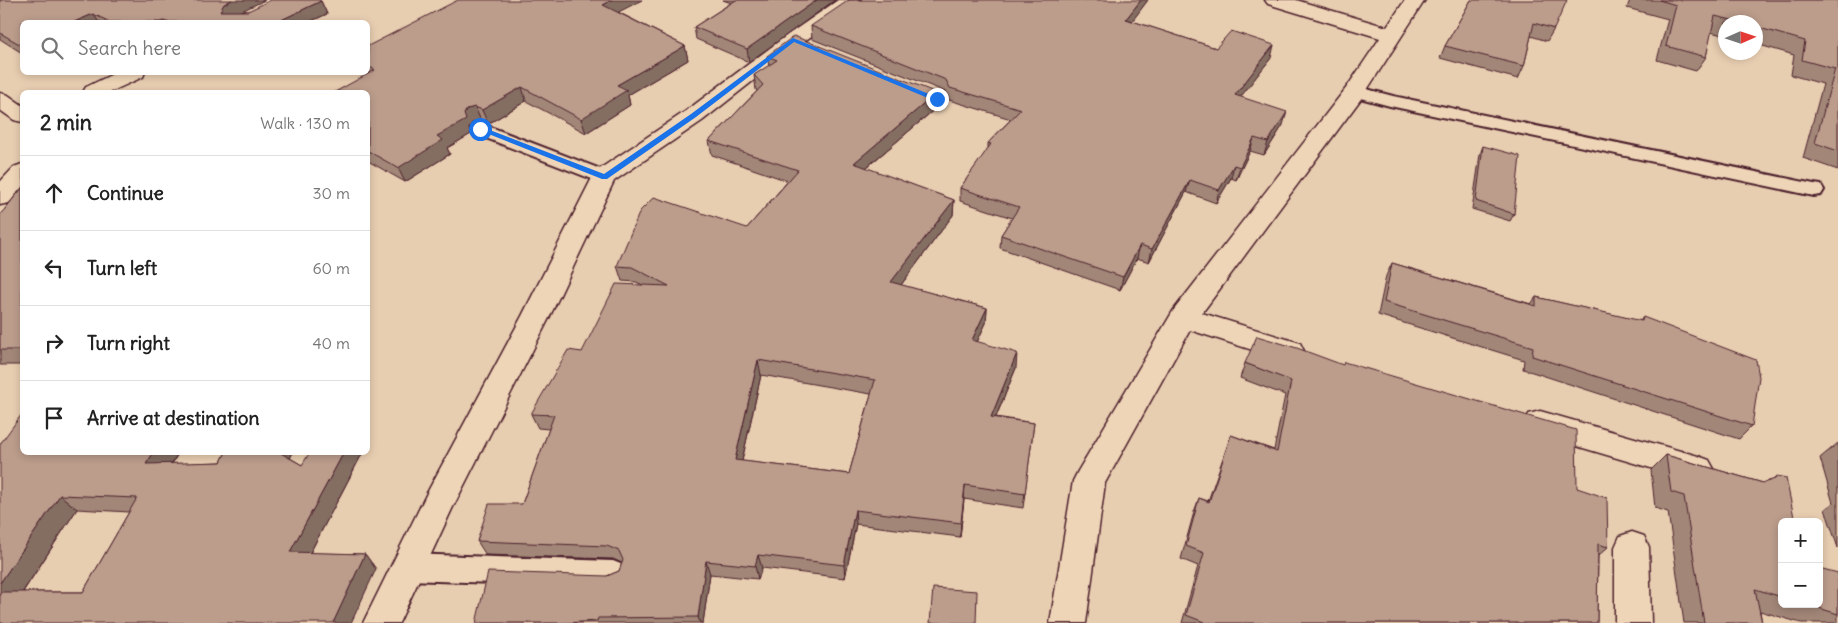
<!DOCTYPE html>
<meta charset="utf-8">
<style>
:root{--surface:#fff;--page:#f2f2f2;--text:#222;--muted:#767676;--line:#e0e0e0}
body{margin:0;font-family:Delius,sans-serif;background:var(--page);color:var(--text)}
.controls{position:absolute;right:15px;bottom:15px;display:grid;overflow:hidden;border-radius:8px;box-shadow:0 2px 8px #0003}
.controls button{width:45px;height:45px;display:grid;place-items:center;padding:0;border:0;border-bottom:1px solid var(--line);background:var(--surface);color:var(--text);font:25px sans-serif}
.compass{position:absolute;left:1718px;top:15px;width:45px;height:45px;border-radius:50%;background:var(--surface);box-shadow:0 2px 8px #0003;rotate:87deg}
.stop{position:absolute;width:15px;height:15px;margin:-11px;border:4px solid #1a73e8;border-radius:50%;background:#fff}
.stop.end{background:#1a73e8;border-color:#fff;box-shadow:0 1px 5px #0008}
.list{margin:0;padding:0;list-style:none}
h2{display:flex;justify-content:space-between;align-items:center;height:65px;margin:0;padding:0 20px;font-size:21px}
h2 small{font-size:16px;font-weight:400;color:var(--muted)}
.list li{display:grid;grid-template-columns:32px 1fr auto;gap:15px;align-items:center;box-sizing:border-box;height:75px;padding:0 20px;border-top:1px solid var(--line)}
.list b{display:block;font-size:19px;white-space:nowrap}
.list em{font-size:16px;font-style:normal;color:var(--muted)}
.icon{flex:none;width:28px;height:28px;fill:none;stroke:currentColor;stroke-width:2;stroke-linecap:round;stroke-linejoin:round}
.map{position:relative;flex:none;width:1838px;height:623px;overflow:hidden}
.search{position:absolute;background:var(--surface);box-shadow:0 2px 8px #0003;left:20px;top:20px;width:350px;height:55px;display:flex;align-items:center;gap:12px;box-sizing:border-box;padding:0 18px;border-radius:8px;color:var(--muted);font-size:19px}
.panel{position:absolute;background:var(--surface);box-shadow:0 2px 8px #0003;left:20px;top:90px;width:350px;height:365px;border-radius:8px}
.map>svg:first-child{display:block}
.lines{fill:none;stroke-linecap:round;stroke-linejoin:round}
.lane-casing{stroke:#4a1f2b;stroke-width:4}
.street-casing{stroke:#4a1f2b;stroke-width:3}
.lane{fill:#efd5b7;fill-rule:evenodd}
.street{fill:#efd5b7;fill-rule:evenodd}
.wall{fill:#a28778;stroke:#4a1f2b;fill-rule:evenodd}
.shaded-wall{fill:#846e62;stroke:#4a1f2b}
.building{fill:#bc9d8c;stroke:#4a1f2b;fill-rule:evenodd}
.route{fill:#1a73e8}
</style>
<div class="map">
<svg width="1838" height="623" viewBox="0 0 1838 623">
<rect width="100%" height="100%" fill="#e8ceb1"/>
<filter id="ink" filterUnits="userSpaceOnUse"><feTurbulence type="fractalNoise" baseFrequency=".02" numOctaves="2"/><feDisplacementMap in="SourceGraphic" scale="10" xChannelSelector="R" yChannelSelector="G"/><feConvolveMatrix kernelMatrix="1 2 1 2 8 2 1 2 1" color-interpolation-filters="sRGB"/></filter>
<g filter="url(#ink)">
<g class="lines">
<g class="lane-casing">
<path id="lane" d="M1355,86L1393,96L1814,184L1821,185L1824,190L1821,195L1814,196L1390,106L1349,95L1346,91L1349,87Z
M480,123L611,173L614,177L611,181L604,183L597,181L473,133L471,129L473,125Z
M408,554L613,561L623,565L627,574L623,583L613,587L408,580L398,576L394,567L398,558Z"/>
</g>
<g class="street-casing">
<path id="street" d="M838,0H861L858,4L800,44L702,121L614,181L550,316L452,509L399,623H363L427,493L522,316L595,172L686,111L786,36Z
M1265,0H1296L1387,27L1405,0H1425L1363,96L1202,313L1300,343L1304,351L1300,359L1290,362L1190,330L1105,483L1086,623H1050L1073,481L1078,471L1173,311L1347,87L1380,38L1268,4Z
M117,72H145L143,77L110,92H83L86,87Z
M0,93L8,95L22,105V122L14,120L0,110Z
M22,164V187L9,203L0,205V182L14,167Z
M1540,411L1698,456L1709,460L1714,469L1709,478L1698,482L1529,432L1525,423L1529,414Z
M1632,532L1644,536L1649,547L1651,623H1615V547L1620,536Z"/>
</g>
<use href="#lane" class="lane"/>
<use href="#street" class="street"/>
</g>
<path class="wall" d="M0,0L248,11L321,1L327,14L309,22H22V53L0,39Z
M723,0H835L749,62L696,39L694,27L731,3Z
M1471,0L1554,29L1547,41L1531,36L1524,66L1518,79L1440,58L1445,46Z
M1630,0H1838V170L1803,158L1823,84L1791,75L1794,55L1756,44V22H1726V36L1711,32L1706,57L1696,71L1657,60L1668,19L1627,8Z
M1147,1L1132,21L1216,48L1271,58L1240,97L1283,125L1264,155L1250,151L1236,180L1231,178L1216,203L1186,192L1149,262L1137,258L1120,290L1000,248L1001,235L1012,218L960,201V188L988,149V143L1011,119L949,100L946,92L812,39L811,26Z
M618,12L685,46L688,60L628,95L630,105L586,133L526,101L488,124L481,121L472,123L469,128L471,134L447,148L450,154L405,182L368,161V92L366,75L361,72H368V46Z
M767,56L936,108L866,168L954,200L953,215L901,285L987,308L986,323L977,342L1016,368L996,417L1034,423L1023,508L964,499L960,537L856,524L845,578L762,568L758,579L710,574L703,623H476L607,576L619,571L622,563L613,559L486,555L477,541L522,504L549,429L538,428L531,414L582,352L643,285L636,282L622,281L617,266L747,228L788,181L712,155L709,141L757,91L756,90L754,75L769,66ZM761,375L871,394L849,474L742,461Z
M1483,146L1514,214L1510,221L1472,209L1480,154Z
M22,188V365H0V215Z
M1392,263L1531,304L1536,297L1640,321L1643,317L1752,426L1739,439L1523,369L1524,360L1378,315L1386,276Z
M1245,363L1577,488L1608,547L1598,556L1597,623H1182L1198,566L1181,559L1194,512L1199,498L1208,501L1231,435L1274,450L1285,395L1240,378Z
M1838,443V548L1825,509L1833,503L1820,458Z
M22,452H179L172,464L221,462L226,452H293L290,458L302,465L363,452L310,553L365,554L376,569L0,623ZM77,509L129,512L83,592H23Z
M1666,455L1763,483L1773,480L1777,476L1782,522V604H1819L1838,573V623H1801L1760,611L1762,623H1684L1668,512L1655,508L1651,470Z"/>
<path class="shaded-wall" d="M232,0H265L231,16L220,11L224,4Z
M612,0H642L607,18L603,5Z
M817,0H835L749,62L747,49Z
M1141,0H1148L1124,32L1126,19Z
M321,1L327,14L309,22H277Z
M93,14L99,22H74Z
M1274,45L1271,58L1232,108L1235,95Z
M685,46L688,60L628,95L630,105L586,133L581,119L617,85Z
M522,87L526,101L488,124L482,110Z
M937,93L936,108L854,178V163Z
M475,107L481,121L472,123L469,128L471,134L447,148L450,154L405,182L398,168L464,114L467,109Z
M1287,112L1283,125L1264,155L1268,142Z
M1254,138L1250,151L1236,180L1240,167Z
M1234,165L1231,178L1216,203L1219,190Z
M1190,180L1186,192L1149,262L1152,249Z
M954,200L953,215L892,297L891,282Z
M1140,245L1137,258L1120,290L1123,277Z
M987,308L986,323L971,355L972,340Z
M1017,353L1016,368L990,431L991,417Z
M758,360L761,375L739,474L735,460Z
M154,452H179L161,479L146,464Z
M277,452H293L287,465Z
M344,452H363L303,566L290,552Z
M965,485L964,499L960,537L961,523Z
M60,495L77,509L14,605L0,596V583Z
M855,510L856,524L845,578L844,565Z
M365,554L376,569L351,623H333Z
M758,555L762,568L758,579L755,566Z
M706,561L710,574L703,623H700L698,617Z"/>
<path class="building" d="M0,0H232L224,4L220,11H248L271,0H319L321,1L277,22H166L164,21L160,22H110L93,14L74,22H22V45H21L0,33Z
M458,0H612L603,5L685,46L617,85L627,90L581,119L522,87L482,110L475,107L467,109L464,114L466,120L437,136L443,140L398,168L368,151V92H335L375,70L368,66V46Z
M736,0H817L747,49L694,27Z
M849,0H1141L1126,19L1216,48L1231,31L1274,45L1235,95L1287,112L1268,142L1254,138L1240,167L1234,165L1219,190L1190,180L1152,249L1140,245L1123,277L1001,235L1019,207L960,188L991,144L988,143L1021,109L950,88L946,80L811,26Z
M1471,0H1567L1554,29L1534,23L1524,66L1445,46Z
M1659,0H1838V151L1815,143L1835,69L1802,60L1805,41L1756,27V22H1740L1715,16L1706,57L1666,46L1676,5Z
M794,36L937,93L854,163L954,200L891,282L987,308L972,340L1017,353L991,417L1034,423L1025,494L965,485L961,523L855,510L844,565L758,555L755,566L706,561L698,617L598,618L597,621L565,623H476L488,572L607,576L619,571L623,560L619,551L607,546L477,541L489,504H522L554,415L531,414L568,350L582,352L616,284L669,286L632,267L617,266L640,211L654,197L747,228L798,170L709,141L763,85L754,75L777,60L767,56ZM758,360L875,380L849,474L735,460Z
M1483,146L1520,156L1514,214L1476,201Z
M22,188V350H0V215Z
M1392,263L1536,306V297L1642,321L1643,317L1756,360L1759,377L1752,426L1532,356L1533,347L1384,302Z
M1257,336L1297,348L1343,365L1344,362L1576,430L1577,488L1607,498L1608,547L1598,544L1597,623H1204V622L1186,615L1204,553L1186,546L1199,498L1209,502L1231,435L1277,452L1291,381L1245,363Z
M22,414V452H154L146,464L221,462L226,452H279L302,465L310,452H344L290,552L365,554L333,623H0V592H83L137,498L60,495L0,583V444Z
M1666,455L1763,483L1775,479L1777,476L1786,478L1795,522H1782V597L1755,589L1762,623H1704L1684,496L1671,492Z
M1819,568L1838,573V614L1806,604H1819Z
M933,588L977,591L976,623H930Z"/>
</g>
<path class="route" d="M793,38L941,99L935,101L794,42L696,117L607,179H602L476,129L482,127L604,174L691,114Z"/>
</svg>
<div class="controls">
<button>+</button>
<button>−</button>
</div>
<svg class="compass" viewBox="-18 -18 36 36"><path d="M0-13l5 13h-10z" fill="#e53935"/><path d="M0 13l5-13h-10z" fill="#767676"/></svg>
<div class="stop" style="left:480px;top:129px"></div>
<div class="stop end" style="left:937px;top:99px"></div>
<div class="search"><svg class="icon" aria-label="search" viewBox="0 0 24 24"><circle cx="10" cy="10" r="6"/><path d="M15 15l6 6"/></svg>Search here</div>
<section class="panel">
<h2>2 min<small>Walk · 130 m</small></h2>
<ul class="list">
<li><svg class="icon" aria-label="ahead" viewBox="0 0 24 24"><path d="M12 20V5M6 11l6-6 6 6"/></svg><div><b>Continue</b></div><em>30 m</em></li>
<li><svg class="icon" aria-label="left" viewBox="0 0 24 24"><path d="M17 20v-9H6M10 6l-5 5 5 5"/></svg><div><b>Turn left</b></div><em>60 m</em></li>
<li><svg class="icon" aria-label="right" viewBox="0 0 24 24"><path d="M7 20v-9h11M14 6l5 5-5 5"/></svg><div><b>Turn right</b></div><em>40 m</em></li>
<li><svg class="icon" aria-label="arrive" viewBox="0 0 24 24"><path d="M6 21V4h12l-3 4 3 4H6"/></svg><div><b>Arrive at destination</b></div></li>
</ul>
</section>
</div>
